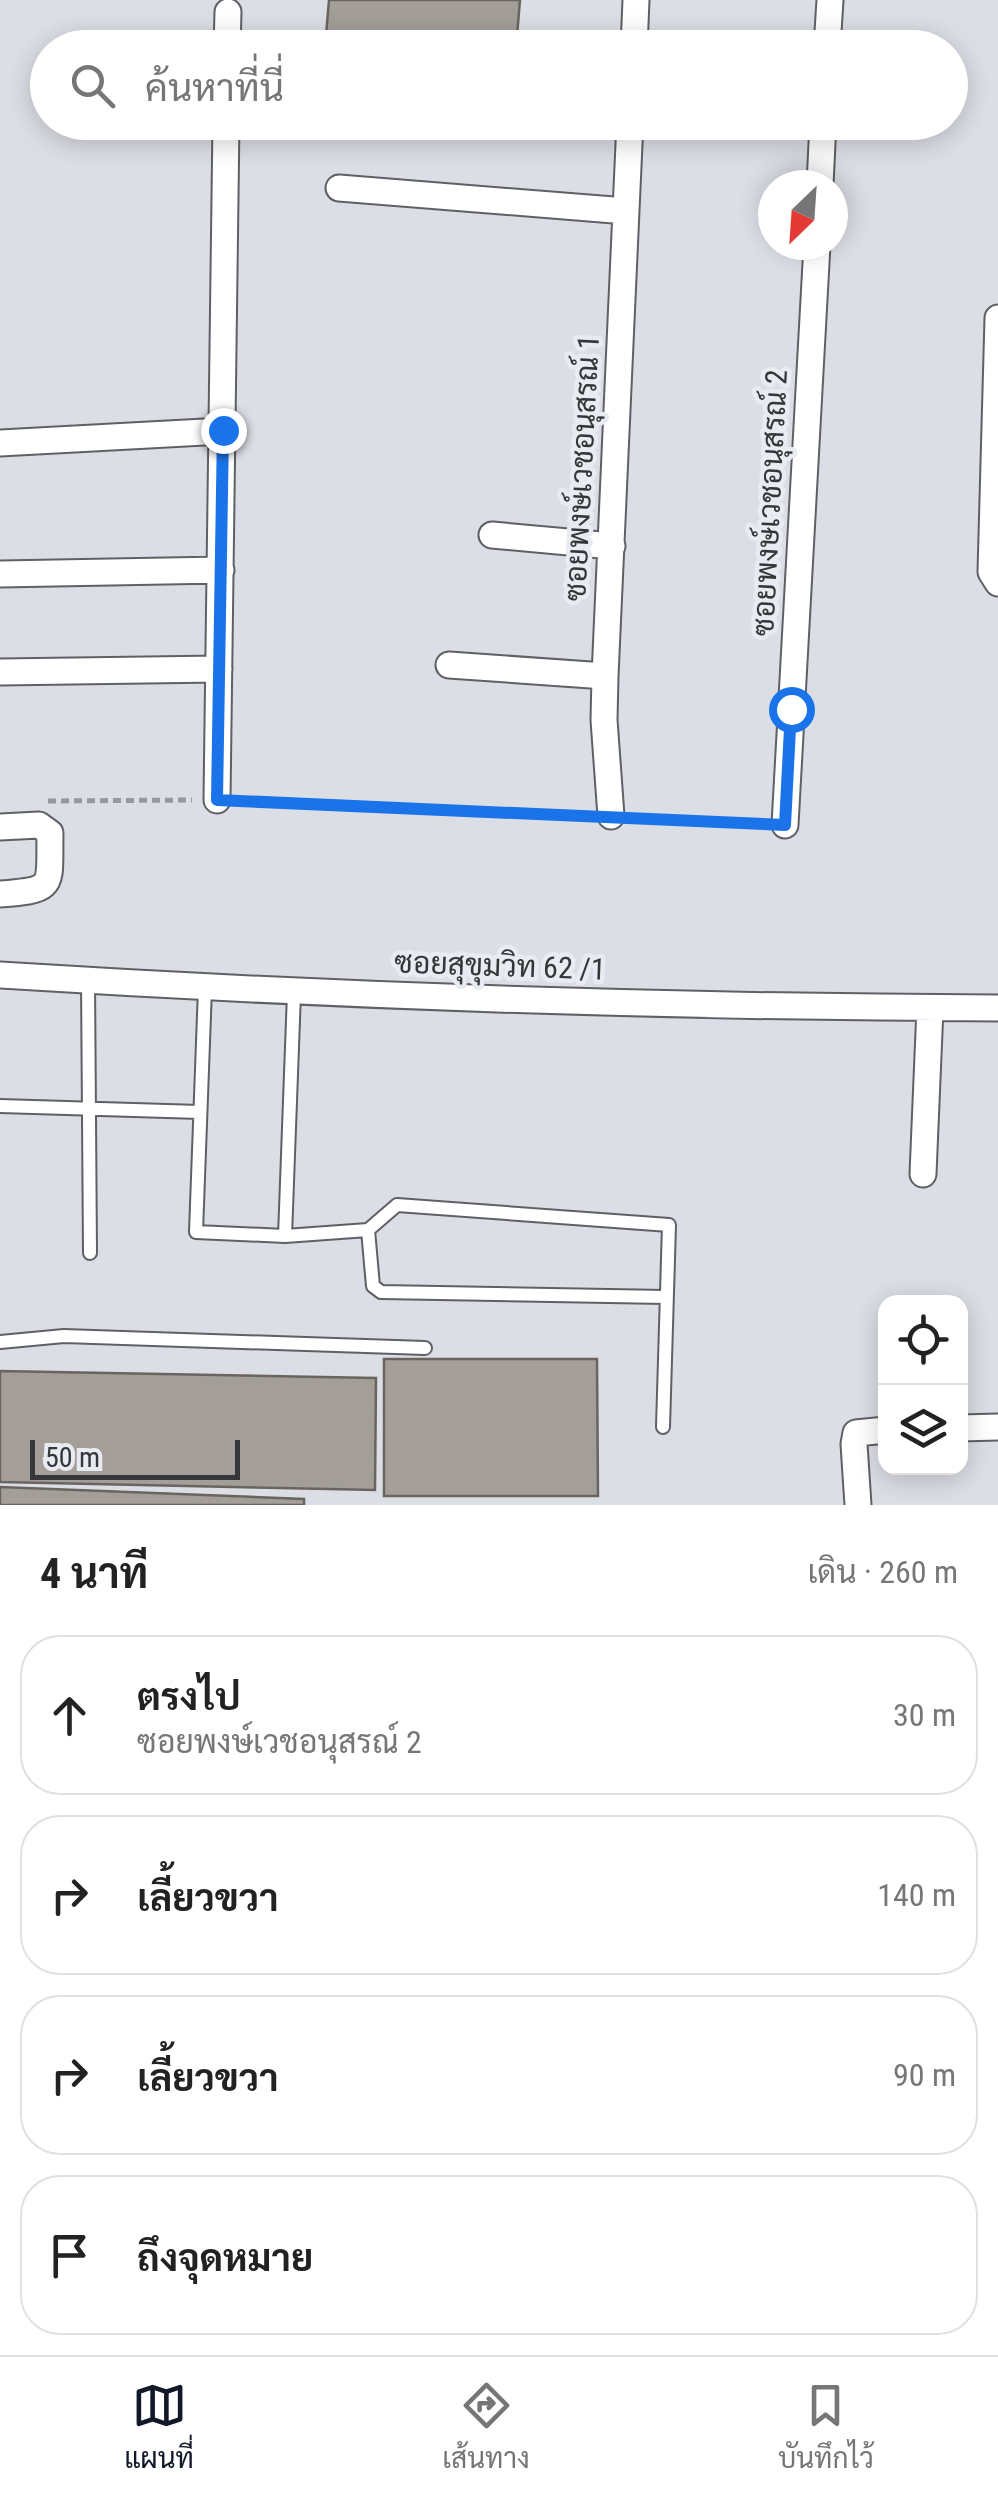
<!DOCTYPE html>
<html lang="th">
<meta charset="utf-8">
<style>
:root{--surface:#fff;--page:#f2f2f2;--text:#222;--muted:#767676;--line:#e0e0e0;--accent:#111827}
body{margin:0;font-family:"Roboto Condensed",Sarabun,sans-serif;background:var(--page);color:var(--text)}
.controls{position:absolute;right:30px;bottom:30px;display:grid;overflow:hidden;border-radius:20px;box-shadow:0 5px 25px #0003}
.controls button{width:90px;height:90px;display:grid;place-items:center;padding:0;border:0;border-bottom:2px solid var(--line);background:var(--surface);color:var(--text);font:50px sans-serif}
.compass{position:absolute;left:758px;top:170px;width:90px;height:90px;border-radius:50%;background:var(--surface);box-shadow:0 5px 25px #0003;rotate:205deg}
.scale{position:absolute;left:30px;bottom:25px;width:210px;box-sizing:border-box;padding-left:10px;border:5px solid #353638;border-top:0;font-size:28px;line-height:35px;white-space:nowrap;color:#353638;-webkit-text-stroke:8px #e9ebf2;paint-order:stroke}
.stop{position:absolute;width:30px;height:30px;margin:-22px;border:8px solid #1a73e8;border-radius:50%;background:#fff}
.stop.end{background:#1a73e8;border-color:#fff;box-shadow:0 2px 10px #0008}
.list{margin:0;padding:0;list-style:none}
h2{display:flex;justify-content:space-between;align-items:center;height:130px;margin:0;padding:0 40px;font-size:42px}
h2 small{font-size:32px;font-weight:400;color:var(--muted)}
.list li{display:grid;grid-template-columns:65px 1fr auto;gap:30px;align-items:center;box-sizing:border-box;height:160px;margin:0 20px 20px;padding:0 20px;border:2px solid var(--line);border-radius:40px}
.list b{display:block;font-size:38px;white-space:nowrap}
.list p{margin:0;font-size:32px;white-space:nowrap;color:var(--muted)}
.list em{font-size:32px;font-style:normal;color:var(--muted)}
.icon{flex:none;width:55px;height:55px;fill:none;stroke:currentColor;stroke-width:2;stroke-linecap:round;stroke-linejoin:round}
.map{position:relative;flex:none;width:998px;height:1505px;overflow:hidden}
.search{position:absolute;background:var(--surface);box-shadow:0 5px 25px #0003;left:30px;right:30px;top:30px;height:110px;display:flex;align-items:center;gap:25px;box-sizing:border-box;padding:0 35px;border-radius:55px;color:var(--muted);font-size:38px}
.sheet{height:850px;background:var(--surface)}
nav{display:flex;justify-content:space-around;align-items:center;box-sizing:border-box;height:140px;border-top:2px solid var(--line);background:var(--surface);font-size:28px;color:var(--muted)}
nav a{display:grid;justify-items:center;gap:5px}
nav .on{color:var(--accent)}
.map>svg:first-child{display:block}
.building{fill:#a39e98;stroke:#69645f;stroke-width:2.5}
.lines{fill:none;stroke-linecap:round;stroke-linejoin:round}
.lane-casing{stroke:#5e6065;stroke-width:16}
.street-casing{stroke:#5e6065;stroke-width:29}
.path{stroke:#96989d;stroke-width:5;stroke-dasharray:8 5;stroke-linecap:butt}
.lane{stroke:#fff;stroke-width:12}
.street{stroke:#fff;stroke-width:25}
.route{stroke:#1a73e8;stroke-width:12}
.labels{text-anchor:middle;stroke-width:9;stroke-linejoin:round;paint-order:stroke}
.street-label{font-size:30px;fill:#353638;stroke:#e9ebf2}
</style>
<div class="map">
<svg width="998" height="1505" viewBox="0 0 998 1505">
<rect width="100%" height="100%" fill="#dcdee5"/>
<path class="building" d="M329,0H520L516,48H325Z
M384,1359H597L598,1496H384Z
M0,1371L376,1378L375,1490L0,1482Z
M0,1487L304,1499V1505H0Z"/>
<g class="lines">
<g class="lane-casing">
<path id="lane" d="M88,980L90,1253
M205,988L196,1232L285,1236L294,993
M0,1106L200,1112
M368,1230L373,1286L381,1292L666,1297
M285,1236L368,1230L397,1205L669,1225L663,1427
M0,1342L64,1336L425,1348"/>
</g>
<g class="street-casing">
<path id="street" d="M227,48L228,12
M634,48L636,0
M827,48L830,0
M820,185L823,122
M339,188L626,211
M998,318L991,572L998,583
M0,443L223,431
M492,535L612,546
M0,574L221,570
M449,665L605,676
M0,672L219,669
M217,800L226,122
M611,816L604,720L605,676L630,122
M785,825L817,245
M0,827L39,825L50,833C49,887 57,890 0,894
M0,975C332,996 665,1007 998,1008
M923,1174L930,1008
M960,1428L998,1427
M858,1505L854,1444L856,1433L886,1430"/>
</g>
<path class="path" d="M48,801L192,800
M243,802L587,815
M638,818L761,824"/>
<use href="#lane" class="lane"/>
<use href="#street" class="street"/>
</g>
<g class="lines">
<path class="route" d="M223,430L217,800L785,825L791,709"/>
</g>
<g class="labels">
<g class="street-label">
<text transform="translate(582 468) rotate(-87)" y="10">ซอยพงษ์เวชอนุสรณ์ 1</text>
<text transform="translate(770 503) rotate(-87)" y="10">ซอยพงษ์เวชอนุสรณ์ 2</text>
<text transform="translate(500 966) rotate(2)" y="10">ซอยสุขุมวิท 62 /1</text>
</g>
</g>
</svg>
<div class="controls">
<button><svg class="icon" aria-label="locate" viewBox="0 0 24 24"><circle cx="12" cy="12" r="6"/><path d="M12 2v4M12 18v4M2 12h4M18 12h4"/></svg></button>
<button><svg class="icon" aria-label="layers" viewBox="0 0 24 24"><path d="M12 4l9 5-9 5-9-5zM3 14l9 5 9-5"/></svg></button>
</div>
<svg class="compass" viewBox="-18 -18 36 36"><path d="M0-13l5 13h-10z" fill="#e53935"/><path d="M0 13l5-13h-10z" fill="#767676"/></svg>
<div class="scale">50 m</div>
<div class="stop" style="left:791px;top:709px"></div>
<div class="stop end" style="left:223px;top:430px"></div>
<div class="search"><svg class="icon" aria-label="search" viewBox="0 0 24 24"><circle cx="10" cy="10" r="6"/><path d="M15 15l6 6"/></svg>ค้นหาที่นี่</div>
</div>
<section class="sheet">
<h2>4 นาที<small>เดิน · 260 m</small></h2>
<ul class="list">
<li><svg class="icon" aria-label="ahead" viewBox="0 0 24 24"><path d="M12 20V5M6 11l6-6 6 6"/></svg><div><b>ตรงไป</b><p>ซอยพงษ์เวชอนุสรณ์ 2</p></div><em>30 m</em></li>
<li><svg class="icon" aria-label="right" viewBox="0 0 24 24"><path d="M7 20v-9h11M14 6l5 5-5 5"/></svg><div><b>เลี้ยวขวา</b></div><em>140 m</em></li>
<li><svg class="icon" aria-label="right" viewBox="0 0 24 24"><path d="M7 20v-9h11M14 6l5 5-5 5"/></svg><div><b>เลี้ยวขวา</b></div><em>90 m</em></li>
<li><svg class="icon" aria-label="arrive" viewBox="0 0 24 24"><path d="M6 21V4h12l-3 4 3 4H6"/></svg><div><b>ถึงจุดหมาย</b></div></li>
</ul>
</section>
<nav>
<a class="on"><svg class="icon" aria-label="map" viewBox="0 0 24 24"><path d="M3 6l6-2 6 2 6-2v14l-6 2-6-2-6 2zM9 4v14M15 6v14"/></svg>แผนที่</a>
<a><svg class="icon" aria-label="directions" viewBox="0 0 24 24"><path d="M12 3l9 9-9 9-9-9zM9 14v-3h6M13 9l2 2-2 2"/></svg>เส้นทาง</a>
<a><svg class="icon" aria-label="saved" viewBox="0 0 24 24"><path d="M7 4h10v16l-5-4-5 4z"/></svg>บันทึกไว้</a>
</nav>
